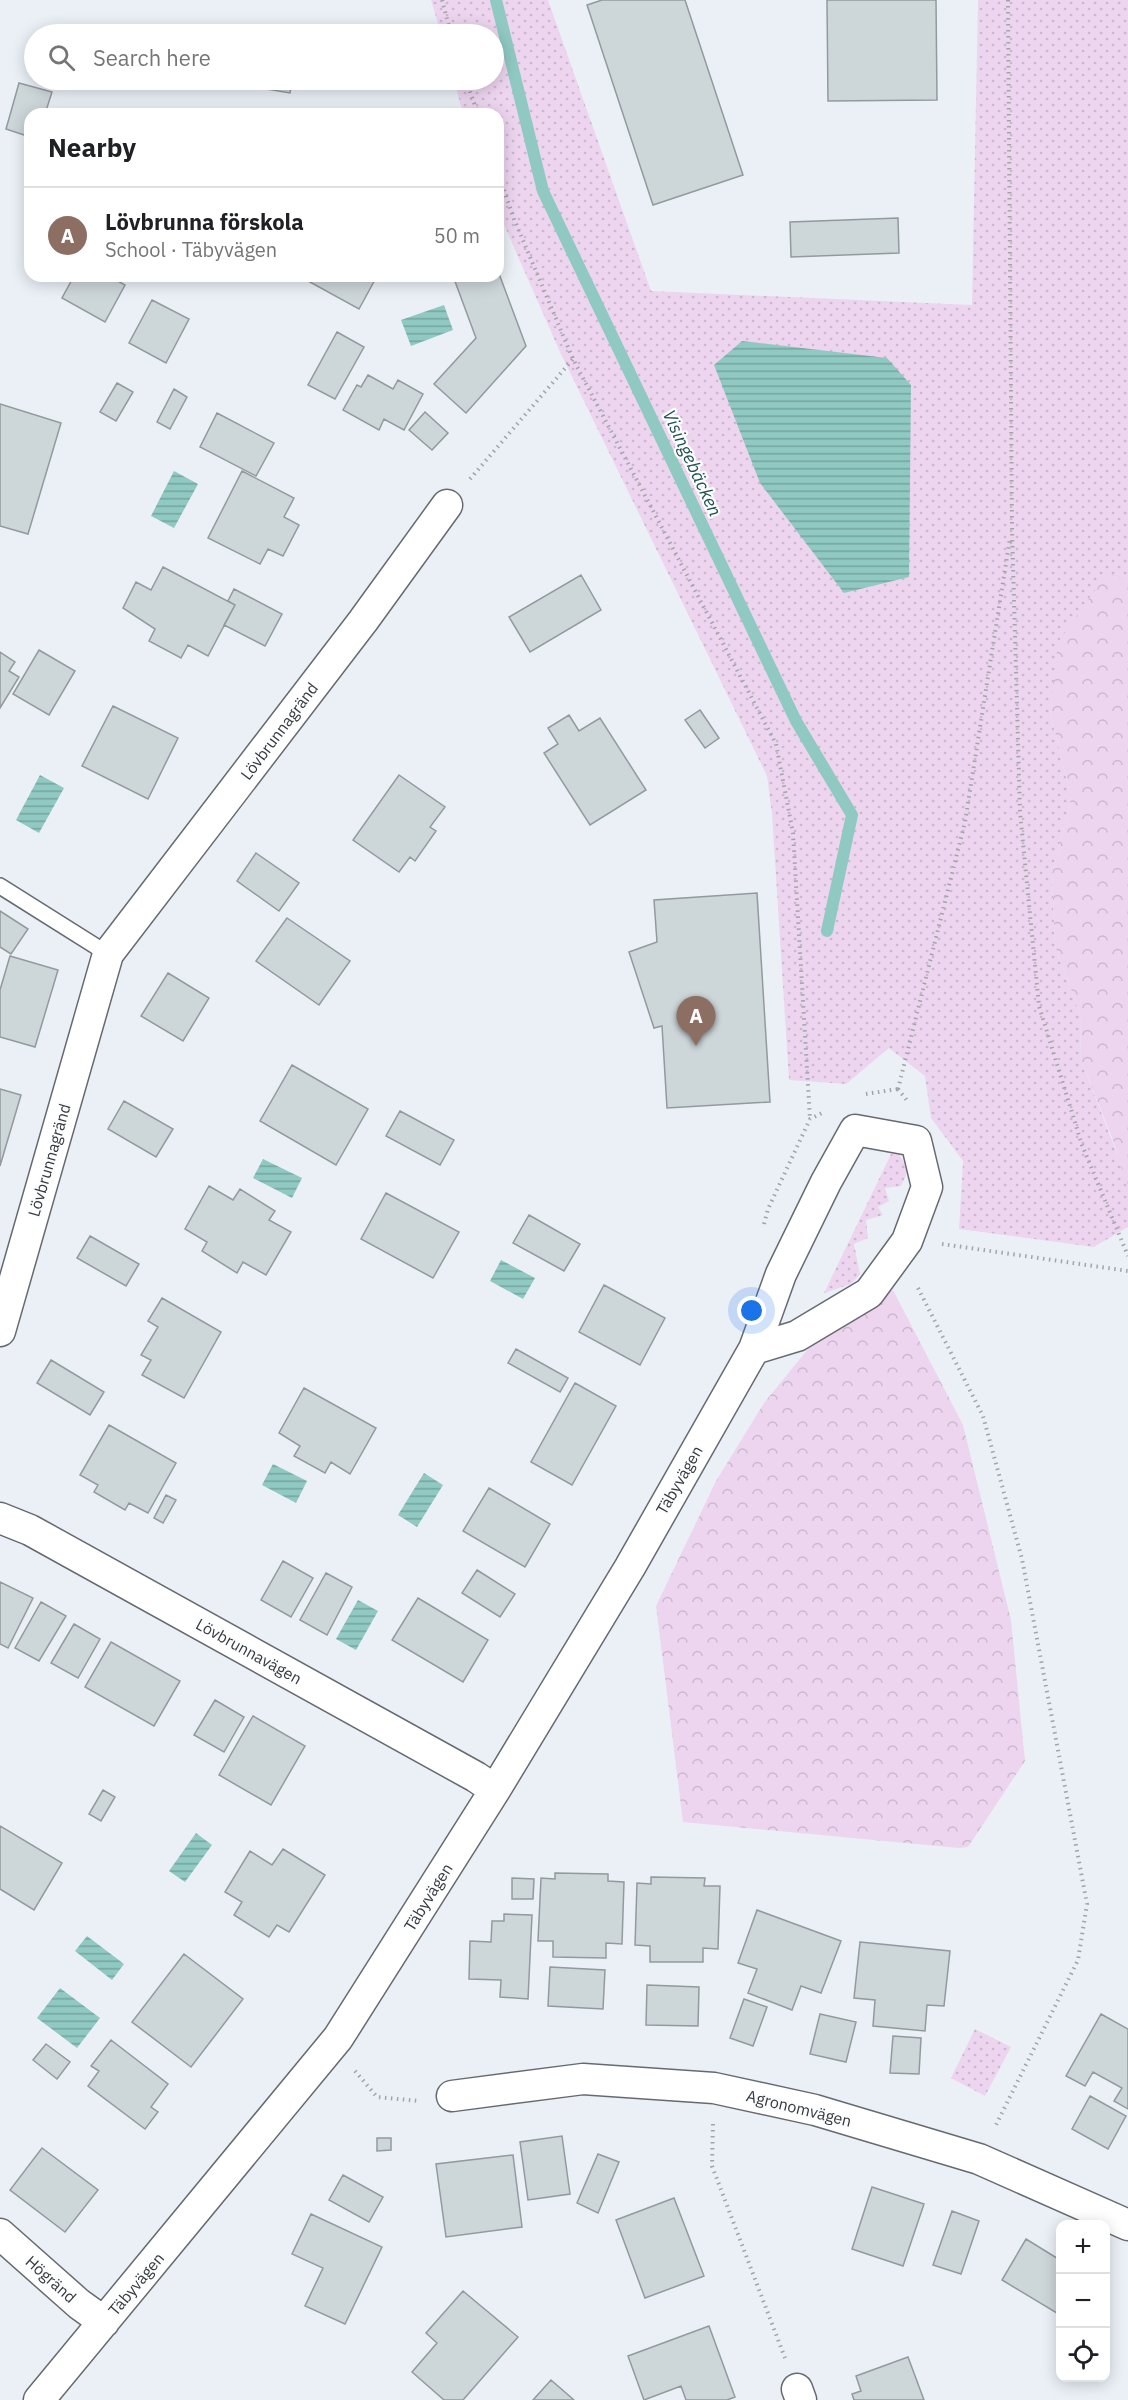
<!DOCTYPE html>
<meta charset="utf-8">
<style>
:root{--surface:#fff;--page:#f2f2f2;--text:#202124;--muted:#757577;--line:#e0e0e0;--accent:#2563eb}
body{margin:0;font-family:"IBM Plex Sans",sans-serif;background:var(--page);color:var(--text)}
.controls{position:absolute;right:18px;bottom:18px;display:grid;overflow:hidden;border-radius:12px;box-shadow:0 3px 15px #0003}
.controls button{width:54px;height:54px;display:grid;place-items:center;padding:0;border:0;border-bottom:2px solid var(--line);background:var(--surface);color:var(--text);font:30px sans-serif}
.you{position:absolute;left:752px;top:1311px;width:21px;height:21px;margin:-15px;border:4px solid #fff;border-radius:50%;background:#1a73e8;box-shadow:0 0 0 9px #1a73e833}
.badge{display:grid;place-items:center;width:39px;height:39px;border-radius:50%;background:var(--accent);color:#fff;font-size:20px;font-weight:700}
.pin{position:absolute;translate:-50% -50px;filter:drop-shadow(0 2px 3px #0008)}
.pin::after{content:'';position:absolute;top:32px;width:21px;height:18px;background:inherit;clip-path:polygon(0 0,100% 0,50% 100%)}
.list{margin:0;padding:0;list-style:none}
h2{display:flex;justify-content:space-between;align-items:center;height:78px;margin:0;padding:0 24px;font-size:26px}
h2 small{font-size:20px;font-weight:400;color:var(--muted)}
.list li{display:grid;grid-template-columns:39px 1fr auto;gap:18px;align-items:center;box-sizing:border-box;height:96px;padding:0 24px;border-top:2px solid var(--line)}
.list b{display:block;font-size:22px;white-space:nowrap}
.list p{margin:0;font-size:20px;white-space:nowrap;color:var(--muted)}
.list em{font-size:20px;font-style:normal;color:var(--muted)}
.icon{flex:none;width:33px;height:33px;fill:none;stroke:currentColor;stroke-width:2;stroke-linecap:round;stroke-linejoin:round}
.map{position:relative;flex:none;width:1128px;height:2400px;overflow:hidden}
.search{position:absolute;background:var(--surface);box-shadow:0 3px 15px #0003;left:24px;top:24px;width:480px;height:66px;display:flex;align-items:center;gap:15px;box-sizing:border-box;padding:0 21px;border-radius:33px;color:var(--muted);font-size:22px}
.panel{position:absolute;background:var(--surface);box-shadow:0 3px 15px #0003;left:24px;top:108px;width:480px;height:174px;border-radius:18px}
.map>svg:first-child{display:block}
.grass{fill:url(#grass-dots)}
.forest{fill:url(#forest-crowns)}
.water{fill:url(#water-rules)}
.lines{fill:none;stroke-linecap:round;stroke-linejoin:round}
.stream{stroke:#8fc9c2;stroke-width:12}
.building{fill:#cdd6d9;stroke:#929a9d;stroke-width:1.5}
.service-casing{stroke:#666a70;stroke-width:18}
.minor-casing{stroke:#666a70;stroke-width:33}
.path{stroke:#a1a5aa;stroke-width:4;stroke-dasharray:1.5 4.5;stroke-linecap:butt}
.service{stroke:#fff;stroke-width:15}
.minor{stroke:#fff;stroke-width:30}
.labels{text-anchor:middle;stroke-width:4.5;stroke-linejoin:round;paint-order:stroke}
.street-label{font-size:16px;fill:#37393c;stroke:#fcfdff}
.water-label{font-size:18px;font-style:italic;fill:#20524d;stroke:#fcfdff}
</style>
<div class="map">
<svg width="1128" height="2400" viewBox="0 0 1128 2400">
<defs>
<pattern id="grass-dots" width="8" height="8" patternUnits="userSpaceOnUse" patternTransform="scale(1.5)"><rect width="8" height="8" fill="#edd5ef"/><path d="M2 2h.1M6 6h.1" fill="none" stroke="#ccb8ce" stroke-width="1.8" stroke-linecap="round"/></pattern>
<pattern id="forest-crowns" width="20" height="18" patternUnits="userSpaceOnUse" patternTransform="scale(1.5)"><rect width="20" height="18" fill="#edd5ef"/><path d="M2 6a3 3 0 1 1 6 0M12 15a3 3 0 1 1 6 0" fill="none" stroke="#ccb8ce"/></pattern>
<pattern id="water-rules" width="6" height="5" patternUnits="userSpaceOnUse" patternTransform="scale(1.5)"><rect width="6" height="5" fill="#8fc9c2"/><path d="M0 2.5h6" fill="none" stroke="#76a49f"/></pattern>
</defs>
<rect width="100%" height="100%" fill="#ebf0f7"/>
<path class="grass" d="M431,0H548L651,291L972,305L978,0H1128V582L1107,574L1050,711L1071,798L1052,874L1055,946L1080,1014L1081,1060L1128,1182V1227L1094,1247L959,1229L963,1161L931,1118L925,1076L889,1048L846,1084L789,1080L772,814L767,776L560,352L498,211V114H463L454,80H494V34H441Z
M895,1146L908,1171L901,1186L885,1188L889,1201L878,1207L883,1215L866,1220L868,1238L854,1244L860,1274L851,1284L824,1293Z
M975,2029L1011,2047L985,2096L951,2078Z"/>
<path class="forest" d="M1107,573L1128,582V1189L1114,1143L1081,1060L1080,1014L1055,946L1052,874L1071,798L1050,711L1058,642Z
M893,1290L963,1425L1011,1620L1025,1761L968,1847L959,1848L683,1822L656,1606L716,1481L764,1403L808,1349L853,1314Z"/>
<path class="water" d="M444,305L453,330L411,346L401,320Z
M742,341L887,358L911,385L909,577L844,593L760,483L714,365Z
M174,471L198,484L174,528L151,516Z
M40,775L64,788L39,833L16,820Z
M263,1159L302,1178L292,1198L253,1178Z
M501,1260L535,1278L523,1299L490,1281Z
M273,1464L307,1481L296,1503L262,1485Z
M424,1473L443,1485L417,1527L398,1515Z
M358,1600L378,1611L356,1650L336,1639Z
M196,1833L212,1845L185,1882L169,1871Z
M87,1936L124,1964L112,1980L75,1951Z
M60,1988L100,2018L77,2048L37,2018Z"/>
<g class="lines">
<path class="stream" d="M496,0L543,191L796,721L852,815L827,931"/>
</g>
<path class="building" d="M602,0H685L743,175L653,205L587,5Z
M827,0H936L937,100L828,101Z
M261,80H292L290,93L260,88Z
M19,83L52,92L45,114H30V137L6,129Z
M898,218L899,253L791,257L790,222Z
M498,271L526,346L466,413L434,384L476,338L453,276H498Z
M74,276H109L125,285L105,322L62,298Z
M311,276H377L359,309L308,281Z
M152,300L189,319L166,363L129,343Z
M337,332L364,347L335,399L308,385Z
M368,375L393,389L398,380L423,394L404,430L384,419L379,430L343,410L357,385L361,387Z
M117,383L133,392L116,421L100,412Z
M174,389L187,397L170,429L157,422Z
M0,404L61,423L28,534L0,526Z
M425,412L448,433L432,450L409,430Z
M217,413L274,443L256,476L200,447Z
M242,471L294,498L284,517L299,525L283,556L268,549L260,564L208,538Z
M163,567L235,605L208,656L188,645L181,658L149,641L155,629L123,608L136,582L151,590Z
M581,575L601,610L530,652L509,617Z
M234,589L282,614L265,646L224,625L235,605L228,601Z
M39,650L75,671L49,715L13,694Z
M0,652L15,662L9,671L19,677L0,708Z
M113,706L178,738L148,799L82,766Z
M700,710L719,738L705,748L685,720Z
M569,715L579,731L600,718L646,790L590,825L544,753L558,744L548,728Z
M399,775L445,807L430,827L436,831L415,861L410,857L399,872L353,840Z
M256,853L299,883L279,911L237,881Z
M757,893L770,1102L667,1108L662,1026L654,1028L629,952L657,942L654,900Z
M0,911L28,929L11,954L0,947Z
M287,918L350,961L319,1005L256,961Z
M10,956L58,970L35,1047L0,1037V990Z
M168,973L209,998L183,1041L141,1016Z
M292,1065L368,1109L336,1165L260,1121Z
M0,1089L21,1095L0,1166Z
M124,1101L173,1129L156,1157L108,1129Z
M400,1111L454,1140L440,1165L386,1136Z
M209,1186L233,1200L240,1189L275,1211L269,1220L291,1232L266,1275L243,1262L237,1273L202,1251L207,1242L185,1229Z
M386,1193L459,1232L433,1278L361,1239Z
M529,1215L580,1244L564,1271L513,1243Z
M90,1236L139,1264L126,1286L77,1258Z
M604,1285L665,1318L640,1365L579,1332Z
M162,1298L221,1332L184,1398L142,1375L151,1360L141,1355L158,1327L148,1321Z
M516,1349L568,1378L560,1392L508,1363Z
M51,1360L104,1392L90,1415L37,1383Z
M575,1383L616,1406L572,1485L531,1462Z
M304,1388L376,1428L350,1474L331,1462L325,1473L294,1456L300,1446L279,1433Z
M109,1425L176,1463L148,1513L129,1503L125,1510L94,1492L98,1485L80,1475Z
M489,1488L550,1524L525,1567L463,1531Z
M166,1495L176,1500L163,1523L154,1518Z
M283,1561L313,1578L291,1617L261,1600Z
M477,1570L515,1594L500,1617L462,1593Z
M326,1573L352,1587L327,1635L300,1620Z
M0,1582L33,1598L8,1648L0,1644Z
M418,1598L488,1640L463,1682L392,1640Z
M41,1602L66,1616L39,1661L15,1648Z
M74,1624L100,1639L78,1678L51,1663Z
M111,1642L180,1681L154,1726L85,1687Z
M215,1700L244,1717L224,1752L194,1735Z
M253,1716L305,1746L271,1805L219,1775Z
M103,1790L115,1797L101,1821L89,1814Z
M0,1826L62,1863L34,1910L0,1889Z
M283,1849L325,1875L289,1932L277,1925L269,1937L234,1915L242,1902L225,1892L250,1851L272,1865Z
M555,1873L608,1874V1881L624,1882L622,1944L606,1943V1958L553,1957V1941H538L541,1878L555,1879Z
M651,1877L705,1878L704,1886H720L718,1949L703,1948V1962H650V1946L635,1945L637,1883L651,1884Z
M512,1878L534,1879L533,1899H512Z
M757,1910L841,1941L821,1993L801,1986L792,2010L748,1993L757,1969L738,1963Z
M504,1914L532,1915L528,1999L500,1997L501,1980L469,1979L470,1941L491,1942L492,1921H504Z
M860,1942L950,1951L944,2006L927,2005L925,2031L873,2026L875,2000L854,1998Z
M184,1954L243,1999L191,2067L132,2022Z
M550,1967L605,1970L603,2009L548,2006Z
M647,1985L699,1987L698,2026L646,2025Z
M744,1999L767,2007L753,2046L730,2038Z
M820,2014L856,2022L846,2062L810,2054Z
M1101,2014L1128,2029V2109L1114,2101L1122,2088L1093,2072L1085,2086L1066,2076Z
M893,2036L921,2038L919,2074L890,2073Z
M111,2040L168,2084L151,2107L158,2112L145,2129L88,2086L99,2071L91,2066Z
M46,2044L70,2062L57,2079L33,2060Z
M1090,2096L1126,2116L1108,2149L1072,2129Z
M562,2136L570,2194L528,2200L520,2142Z
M377,2138H391V2150L377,2151Z
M42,2148L98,2190L65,2232L10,2190Z
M598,2154L619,2162L598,2213L577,2203Z
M513,2155L522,2227L446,2237L436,2164Z
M343,2175L383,2197L369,2222L329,2200Z
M872,2187L924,2204L903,2266L852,2249Z
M674,2198L704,2276L645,2298L616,2220Z
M952,2211L979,2221L961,2274L933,2265Z
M311,2214L382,2247L345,2324L305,2306L323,2268L292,2254Z
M1026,2239L1060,2260V2315L1002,2280Z
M463,2291L518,2337L463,2400H444L412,2372L437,2343L426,2333Z
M709,2326L735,2397L727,2400H686L681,2386L644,2400L628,2356Z
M908,2357L924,2400H854L852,2394L861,2391L856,2376Z
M551,2380L574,2400H533Z"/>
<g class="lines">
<g class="service-casing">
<path id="service" d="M0,886L108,954"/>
</g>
<g class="minor-casing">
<path id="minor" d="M0,1331L108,954L363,621L447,505
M0,1518L30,1530L476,1777L495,1790
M452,2096L583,2079L714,2088L815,2110L979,2159L1128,2225
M0,2234L79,2304L104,2322
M797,2389L801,2400
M39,2400L338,2038L495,1790L630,1567L754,1349L781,1274L826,1182L855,1130L916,1141L927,1187L907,1241L869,1293L797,1336L754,1349"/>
</g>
<path class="path" d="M442,0L451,34
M1008,0L1012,528L1020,812L1039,1006L1082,1145L1128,1256
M466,80L478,114
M498,173L514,219L573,359L776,744L793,833L810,1119
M470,479L573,359
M898,1089L909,1103
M898,1089L965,822L1010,538
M866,1094L898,1089
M764,1224L768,1209L810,1119L824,1112
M942,1244L1128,1271
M918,1288L983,1416L1022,1559L1087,1904L1078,1960L995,2127
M355,2071L377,2097L419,2101
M713,2124L712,2166L785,2358"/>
<use href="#service" class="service"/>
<use href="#minor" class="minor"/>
</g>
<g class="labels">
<g class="street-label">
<text transform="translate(279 731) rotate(-53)" y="6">Lövbrunnagränd</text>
<text transform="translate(49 1160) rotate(-74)" y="6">Lövbrunnagränd</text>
<text transform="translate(679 1480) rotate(-60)" y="6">Täbyvägen</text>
<text transform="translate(249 1651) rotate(29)" y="6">Lövbrunnavägen</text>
<text transform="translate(428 1897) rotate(-58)" y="6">Täbyvägen</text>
<text transform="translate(799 2108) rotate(14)" y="6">Agronomvägen</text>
<text transform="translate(51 2279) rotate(42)" y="6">Högränd</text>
<text transform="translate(136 2284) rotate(-50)" y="6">Täbyvägen</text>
</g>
<g class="water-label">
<text transform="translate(692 463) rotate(65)" y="6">Visingebäcken</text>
</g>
</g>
</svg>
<div class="controls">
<button>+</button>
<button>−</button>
<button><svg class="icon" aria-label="locate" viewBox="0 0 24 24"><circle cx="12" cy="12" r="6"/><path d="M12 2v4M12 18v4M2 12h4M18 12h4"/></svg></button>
</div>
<div class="you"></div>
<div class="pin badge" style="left:696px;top:1046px;background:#8d6e63">A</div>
<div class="search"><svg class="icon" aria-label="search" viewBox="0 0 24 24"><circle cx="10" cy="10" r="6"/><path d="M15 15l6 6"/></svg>Search here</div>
<section class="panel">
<h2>Nearby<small></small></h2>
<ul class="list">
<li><span class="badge" style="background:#8d6e63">A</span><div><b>Lövbrunna förskola</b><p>School · Täbyvägen</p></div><em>50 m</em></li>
</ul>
</section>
</div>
